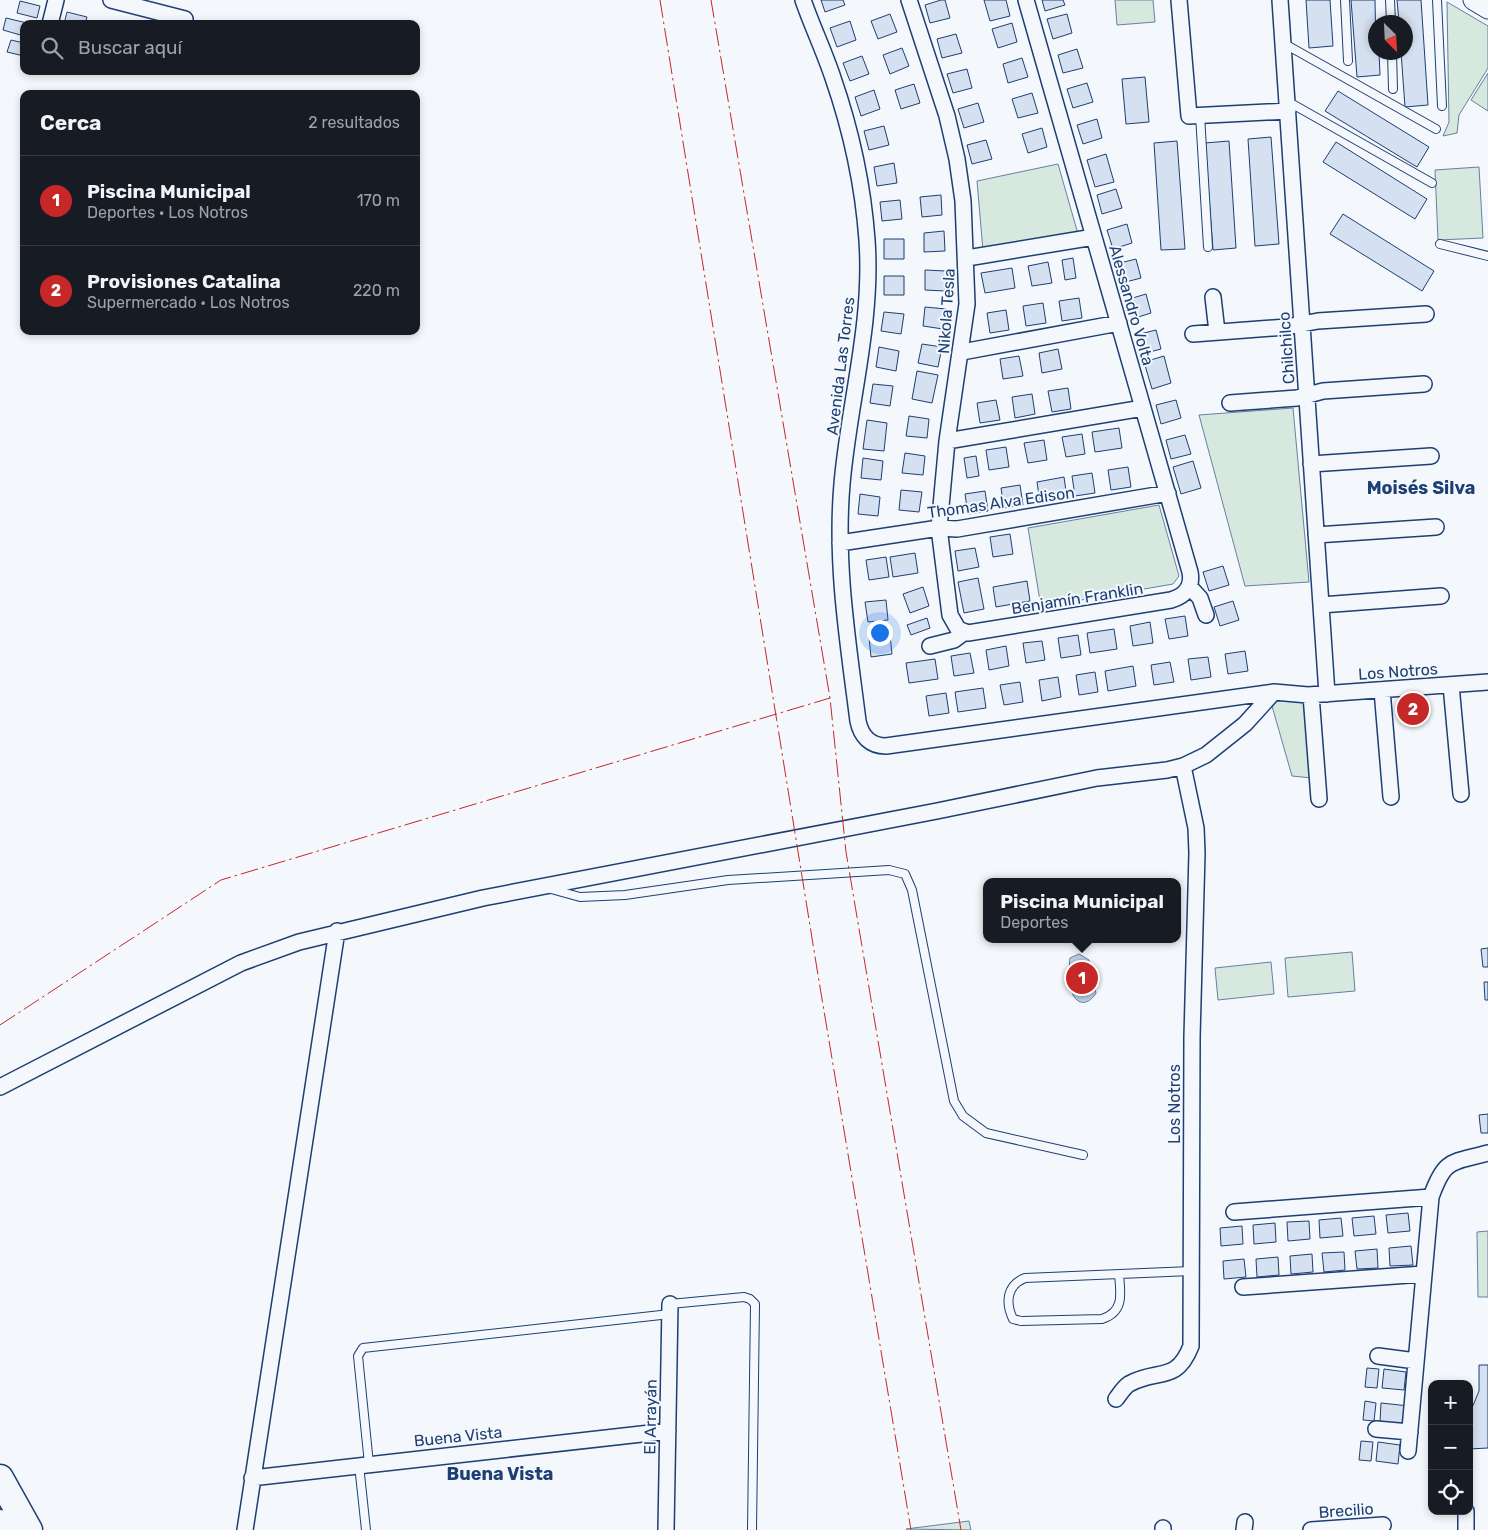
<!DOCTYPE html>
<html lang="es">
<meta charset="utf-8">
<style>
:root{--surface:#171b24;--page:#242831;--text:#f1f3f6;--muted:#9ea1a6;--line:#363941;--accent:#c62828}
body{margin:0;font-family:Rubik,sans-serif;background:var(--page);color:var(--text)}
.controls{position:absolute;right:15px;bottom:15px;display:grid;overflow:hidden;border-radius:10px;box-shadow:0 2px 8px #0003}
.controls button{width:45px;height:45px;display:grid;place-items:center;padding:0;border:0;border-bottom:1px solid var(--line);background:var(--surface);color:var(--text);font:25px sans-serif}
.compass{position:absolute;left:1368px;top:15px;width:45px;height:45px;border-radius:50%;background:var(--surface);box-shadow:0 2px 8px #0003;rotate:156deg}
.you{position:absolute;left:879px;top:632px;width:18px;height:18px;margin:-12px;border:4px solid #fff;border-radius:50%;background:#1a73e8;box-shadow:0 0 0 8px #1a73e833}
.badge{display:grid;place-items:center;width:32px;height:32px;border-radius:50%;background:var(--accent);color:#fff;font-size:16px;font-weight:700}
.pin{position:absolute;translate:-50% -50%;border:2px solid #fff;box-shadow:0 1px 5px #0006}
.popup{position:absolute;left:983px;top:878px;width:198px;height:65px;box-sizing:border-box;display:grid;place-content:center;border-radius:10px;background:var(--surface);filter:drop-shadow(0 1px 4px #0005);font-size:16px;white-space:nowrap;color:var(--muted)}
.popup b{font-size:19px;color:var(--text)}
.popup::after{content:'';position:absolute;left:50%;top:100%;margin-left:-10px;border:10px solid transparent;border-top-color:var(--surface)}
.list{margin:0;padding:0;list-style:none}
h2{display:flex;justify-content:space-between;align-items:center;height:65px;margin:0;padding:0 20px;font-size:21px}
h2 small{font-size:16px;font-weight:400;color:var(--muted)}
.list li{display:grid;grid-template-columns:32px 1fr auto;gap:15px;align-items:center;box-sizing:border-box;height:90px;padding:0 20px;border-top:1px solid var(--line)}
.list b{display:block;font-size:19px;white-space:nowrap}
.list p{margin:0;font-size:16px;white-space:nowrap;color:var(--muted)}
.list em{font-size:16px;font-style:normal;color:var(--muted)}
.icon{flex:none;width:28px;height:28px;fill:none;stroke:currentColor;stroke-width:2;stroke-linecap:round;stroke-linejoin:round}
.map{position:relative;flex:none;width:1488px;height:1530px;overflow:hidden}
.search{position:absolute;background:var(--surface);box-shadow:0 2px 8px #0003;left:20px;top:20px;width:400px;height:55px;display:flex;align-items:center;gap:12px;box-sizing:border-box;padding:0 18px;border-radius:10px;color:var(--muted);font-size:19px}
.panel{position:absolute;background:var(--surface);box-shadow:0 2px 8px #0003;left:20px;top:90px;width:400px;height:245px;border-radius:10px}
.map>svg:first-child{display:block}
.green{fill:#d7e8df;stroke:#687fa3}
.water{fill:#bed0e5;stroke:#687fa3}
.building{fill:#d5e0f0;stroke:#1d3f73}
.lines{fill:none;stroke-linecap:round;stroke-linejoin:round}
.service-casing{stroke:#1d3f73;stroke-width:10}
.minor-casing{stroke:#1d3f73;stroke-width:18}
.tertiary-casing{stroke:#1d3f73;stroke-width:21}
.motorway-casing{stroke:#1d3f73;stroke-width:29}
.service{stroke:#f4f7fb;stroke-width:8}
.minor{stroke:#f4f7fb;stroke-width:15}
.tertiary{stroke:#f4f7fb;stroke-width:19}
.motorway{stroke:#f4f7fb;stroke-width:26}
.power{stroke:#c62828;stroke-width:1;stroke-dasharray:18 4 2.5 4;stroke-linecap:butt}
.labels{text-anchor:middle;stroke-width:4;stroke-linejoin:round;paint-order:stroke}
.street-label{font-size:16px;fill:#1d3f73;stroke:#f4f7fb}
.neighbourhood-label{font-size:18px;font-weight:bold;fill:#1d3f73;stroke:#f4f7fb}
</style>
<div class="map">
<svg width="1488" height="1530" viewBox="0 0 1488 1530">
<rect width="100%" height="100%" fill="#f4f7fb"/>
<path class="green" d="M1115,0H1153L1155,22L1117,25Z
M1447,2L1488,26V68L1459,115L1457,133L1443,136L1449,122Z
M1488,73V111L1471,100Z
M1058,164L1078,234L983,251L977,181Z
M1479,167L1483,238L1438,240L1435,170Z
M1293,408L1309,582L1245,586L1199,415Z
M1159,505L1179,576L1173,584L1041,607L1028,528Z
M1270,699L1303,701L1312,778L1292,776Z
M1352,952L1355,991L1288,997L1285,958Z
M1271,962L1274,994L1218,1000L1215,968Z
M1488,1231V1297H1478L1477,1232Z
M969,1521L971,1530L906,1529Z"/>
<path class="water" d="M1079,954L1089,960L1090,974L1096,993C1090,1003 1080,1007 1073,995C1072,989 1068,963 1070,958Z"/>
<path class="building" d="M821,0H843L845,5L825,12Z
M941,0H945L950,18L930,23L925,5Z
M984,0H1006L1010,16L990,21Z
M1042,0H1063L1065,5L1045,11Z
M1306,0H1330L1333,46L1309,48Z
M1351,0H1375L1376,52H1379L1380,75L1357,77Z
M1397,0H1421L1428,105L1405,107L1401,52H1406V22H1399Z
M20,1L40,6L37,18L17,13Z
M67,12L87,17L85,24H64Z
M890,14L897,32L878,39L871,21Z
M1067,14L1072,33L1053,39L1047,19Z
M6,18L31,24H24V36L3,30Z
M850,21L856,40L837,47L830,28Z
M1012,23L1017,42L998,48L992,29Z
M956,34L962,53L942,58L937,39Z
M11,40L24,43V56L7,52Z
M902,48L909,66L890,74L883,55Z
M1077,49L1083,68L1063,73L1058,55Z
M862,56L869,74L850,81L843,63Z
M1022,58L1028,77L1008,83L1003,64Z
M967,69L972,88L953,93L947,74Z
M1145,77L1149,122L1126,124L1122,79Z
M1087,83L1093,102L1073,108L1067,89Z
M914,84L920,103L901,109L895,90Z
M874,90L880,109L861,116L855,97Z
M1338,91L1429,147L1417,167L1325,111Z
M1032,93L1038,113L1018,118L1012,99Z
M978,103L984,122L964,128L958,109Z
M1097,119L1102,138L1083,144L1077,125Z
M884,126L889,145L869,150L864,131Z
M1042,128L1047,147L1028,153L1022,134Z
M1271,137L1279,244L1255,246L1248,139Z
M986,140L992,159L972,164L967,145Z
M1177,141L1185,249L1161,250L1154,143Z
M1229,141L1236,248L1213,250L1205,143Z
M1336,142L1427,199L1415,219L1323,162Z
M1106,154L1114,182L1095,187L1087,160Z
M894,163L897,183L877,186L874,167Z
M1116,189L1122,208L1102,214L1097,195Z
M941,195L942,215L922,217L920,197Z
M900,200L902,219L882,221L880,202Z
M1343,214L1434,271L1422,291L1330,234Z
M1127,224L1132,243L1113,249L1107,230Z
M944,231L945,251L924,252V233Z
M884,239H904V259H884Z
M1073,258L1076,278L1065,280L1062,260Z
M1136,259L1141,278L1122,283L1116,264Z
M1048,262L1052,283L1032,286L1028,266Z
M1012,268L1015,288L985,293L981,273Z
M925,270L946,271L945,291L925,290Z
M884,276H904V295H884Z
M1146,294L1151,313L1132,319L1126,300Z
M1079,298L1082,318L1062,321L1059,301Z
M1043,303L1046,323L1026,326L1023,306Z
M925,307L946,309L943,329L923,326Z
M1006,310L1009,330L990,333L987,313Z
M884,312L904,314L901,334L881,331Z
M1156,330L1161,349L1142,354L1136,335Z
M922,344L942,347L938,367L918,363Z
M879,347L899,351L896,371L876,367Z
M1058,349L1062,369L1042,373L1039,353Z
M1019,356L1023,376L1003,379L1000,359Z
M1164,356L1171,383L1152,389L1144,362Z
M917,371L938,375L932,403L912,399Z
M873,384L893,386L890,406L870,403Z
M1068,388L1071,409L1052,412L1048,391Z
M1032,394L1035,414L1015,418L1012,397Z
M996,400L1000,420L980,423L977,403Z
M1176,400L1181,418L1161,424L1156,405Z
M909,416L929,419L927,438L906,436Z
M867,420L887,423L884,451L863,449Z
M1119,428L1122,448L1095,452L1092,432Z
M1082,434L1085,454L1066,457L1062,437Z
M1185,435L1191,454L1171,459L1166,440Z
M1044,440L1047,460L1028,463L1024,443Z
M1006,447L1009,467L989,470L986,450Z
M905,453L925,456L923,475L902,473Z
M976,456L979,476L967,478L964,458Z
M863,458L883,461L881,480L861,478Z
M1193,461L1201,488L1181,494L1173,467Z
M1128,467L1131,487L1111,490L1108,470Z
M1092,473L1095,493L1075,496L1072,476Z
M1064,477L1067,498L1040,502L1037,482Z
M1020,485L1023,505L1004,508L1001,488Z
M901,490L922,492L919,512L899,510Z
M985,491L988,511L968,514L965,494Z
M860,494L880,497L878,516L858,514Z
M1010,534L1013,554L993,557L990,537Z
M975,548L979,567L958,571L955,551Z
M915,553L918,573L893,577L890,557Z
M886,557L889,577L869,580L866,560Z
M1223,566L1229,585L1209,591L1203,572Z
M978,578L984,609L964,613L958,582Z
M1027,581L1030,601L996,607L993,587Z
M923,587L929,606L910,613L903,594Z
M886,600L888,620L868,622L865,602Z
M1233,601L1239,620L1220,626L1214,607Z
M1185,616L1188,636L1169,639L1165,619Z
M927,618L930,628L911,635L907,625Z
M1150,622L1153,643L1133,646L1130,626Z
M1114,629L1117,649L1090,653L1087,633Z
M890,635L892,654L871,657L869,637Z
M1078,635L1081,655L1061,658L1058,638Z
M1042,641L1045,660L1026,663L1023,643Z
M1006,646L1009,666L989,670L986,650Z
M1245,651L1248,671L1228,674L1225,654Z
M970,653L974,673L954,676L951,656Z
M1208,657L1211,677L1191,680L1188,659Z
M935,659L938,679L909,683L906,663Z
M1170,662L1174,682L1154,685L1151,665Z
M1133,666L1136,686L1108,691L1105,671Z
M1095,672L1098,692L1079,695L1076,675Z
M1058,677L1061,697L1042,701L1039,680Z
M1020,682L1023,702L1004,705L1000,685Z
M983,688L986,708L958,712L955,692Z
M946,693L949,713L929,716L926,696Z
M1488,948V967H1483L1481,949Z
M1484,982H1488V1000H1485Z
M1488,1114V1133H1481L1479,1115Z
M1408,1213L1410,1231L1388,1233L1386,1215Z
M1374,1216L1376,1234L1354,1236L1352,1218Z
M1341,1218L1343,1236L1320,1238L1319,1220Z
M1309,1221L1310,1239L1288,1241L1287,1222Z
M1275,1223L1276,1242L1254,1244L1253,1225Z
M1242,1226L1243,1244L1221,1246L1220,1228Z
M1411,1246L1413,1265L1390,1266L1389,1248Z
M1377,1249L1378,1268L1357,1269L1355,1251Z
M1344,1252L1345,1270L1324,1272L1322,1253Z
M1312,1254L1313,1272L1291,1274L1290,1256Z
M1278,1257L1279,1275L1257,1277L1256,1259Z
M1244,1259L1246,1277L1224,1279L1223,1261Z
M1479,1365H1488V1448L1469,1449V1415L1479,1391Z
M1367,1368L1379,1369L1377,1388L1365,1387Z
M1384,1369L1406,1372L1404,1390L1382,1388Z
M1365,1401L1376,1403L1374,1421L1363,1420Z
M1381,1403L1409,1406L1407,1425L1380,1422Z
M1361,1441L1373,1442L1371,1461L1359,1460Z
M1378,1442L1400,1445L1398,1464L1376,1461Z"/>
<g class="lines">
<g class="service-casing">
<path id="service" d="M1345,0L1348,61
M1390,0L1391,22
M1437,0L1442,106
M1283,43L1436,129
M1392,52L1393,89
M1287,101L1432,183
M1200,115L1208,247
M1440,244L1488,256
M551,889L580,897L625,895L728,880L889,870L905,874L912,890L954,1101L963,1116L986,1133L1083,1155
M1119,1275C1121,1294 1124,1312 1102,1319L1021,1321L1013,1319C1005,1302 1007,1285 1025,1278L1191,1271
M670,1304L744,1297L750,1299L755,1304L752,1530
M369,1464L358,1356L363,1348L670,1314
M359,1465L366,1530"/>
</g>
<g class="minor-casing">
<path id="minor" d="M111,0L185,19
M803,0C812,26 824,51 833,78C851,130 863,185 867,240C873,324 849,402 842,484C835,564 848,642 858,721C861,736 870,746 886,746L1274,692L1308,695L1488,682
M909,0L947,116L957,159L963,201L967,304L947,441L939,528L950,615L958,629L968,633L1171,600C1185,596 1193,587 1190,572L1026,0
M1179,0L1189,116L1288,111
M1280,0L1327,694
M50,24L56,0
M967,258L1094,237
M1213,297L1217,332
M1193,334L1286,327L1318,321L1426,314
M962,352L1119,323
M1230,403L1297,398L1323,391L1424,384
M947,441L1143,408
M1311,464L1431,456
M1316,535L1436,527
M840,543L939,528L957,529L1168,493
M1189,586L1200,598L1206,615
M1321,605L1441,596
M930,646L954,640L965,632
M1451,685L1461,794
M1382,690L1391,797
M1311,695L1319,799
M0,1087L241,963L299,942L483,898L937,811L1097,778L1167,770L1183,766L1206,755L1245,724L1274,692
M1234,1212L1431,1197
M1243,1287L1423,1274
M1378,1356L1416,1361
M1116,1399C1120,1394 1124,1387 1129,1384C1158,1368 1176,1384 1191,1346L1192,1037L1197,853L1196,828L1183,766
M1376,1429L1410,1432
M1408,1451L1431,1197C1445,1158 1451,1163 1488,1153
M252,1478L668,1431
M1466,1511V1530
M245,1530L337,931
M666,1530L670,1304
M1163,1530V1528
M1244,1530L1245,1522
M1311,1530L1383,1525"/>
</g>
<g class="tertiary-casing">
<path id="tertiary" d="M1473,0L1488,9"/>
</g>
<g class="motorway-casing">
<path id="motorway" d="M0,1478L29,1530
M0,1523L4,1530"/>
</g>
<use href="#service" class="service"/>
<use href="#minor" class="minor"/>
<use href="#tertiary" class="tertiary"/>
<use href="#motorway" class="motorway"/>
<path class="power" d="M660,0L818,975L911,1530
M711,0L830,698L846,852L961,1530
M0,1025L221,880L830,698"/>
</g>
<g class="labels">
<g class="street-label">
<text transform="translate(1132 305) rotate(74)" y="6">Alessandro Volta</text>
<text transform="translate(946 311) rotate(-86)" y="6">Nikola Tesla</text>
<text transform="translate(1286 348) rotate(-94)" y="6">Chilchilco</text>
<text transform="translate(840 366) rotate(-83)" y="6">Avenida Las Torres</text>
<text transform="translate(1001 502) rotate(-8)" y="6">Thomas Alva Edison</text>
<text transform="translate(1077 598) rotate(-9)" y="6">Benjamín Franklin</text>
<text transform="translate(1398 671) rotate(-4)" y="6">Los Notros</text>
<text transform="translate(1174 1104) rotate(-90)" y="6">Los Notros</text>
<text transform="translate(650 1417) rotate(-89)" y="6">El Arrayán</text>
<text transform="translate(458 1436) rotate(-6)" y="6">Buena Vista</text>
<text transform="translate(1346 1510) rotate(-4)" y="6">Brecilio</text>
</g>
<g class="neighbourhood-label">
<text x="1421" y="494">Moisés Silva</text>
<text x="500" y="1480">Buena Vista</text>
</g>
</g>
</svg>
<div class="controls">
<button>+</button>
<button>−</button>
<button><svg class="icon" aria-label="locate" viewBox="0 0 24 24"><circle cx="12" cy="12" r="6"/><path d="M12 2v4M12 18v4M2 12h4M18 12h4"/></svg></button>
</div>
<svg class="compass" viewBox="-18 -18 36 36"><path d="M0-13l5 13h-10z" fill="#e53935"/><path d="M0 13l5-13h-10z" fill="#9ea1a6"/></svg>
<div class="you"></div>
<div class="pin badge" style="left:1082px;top:978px">1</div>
<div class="popup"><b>Piscina Municipal</b>Deportes</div>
<div class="pin badge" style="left:1413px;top:709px">2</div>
<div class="search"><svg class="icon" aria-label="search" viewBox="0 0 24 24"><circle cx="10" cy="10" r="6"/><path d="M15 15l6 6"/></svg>Buscar aquí</div>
<section class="panel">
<h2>Cerca<small>2 resultados</small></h2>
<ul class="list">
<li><span class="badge">1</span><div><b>Piscina Municipal</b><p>Deportes · Los Notros</p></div><em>170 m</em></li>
<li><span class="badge">2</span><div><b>Provisiones Catalina</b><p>Supermercado · Los Notros</p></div><em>220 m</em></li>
</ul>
</section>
</div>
